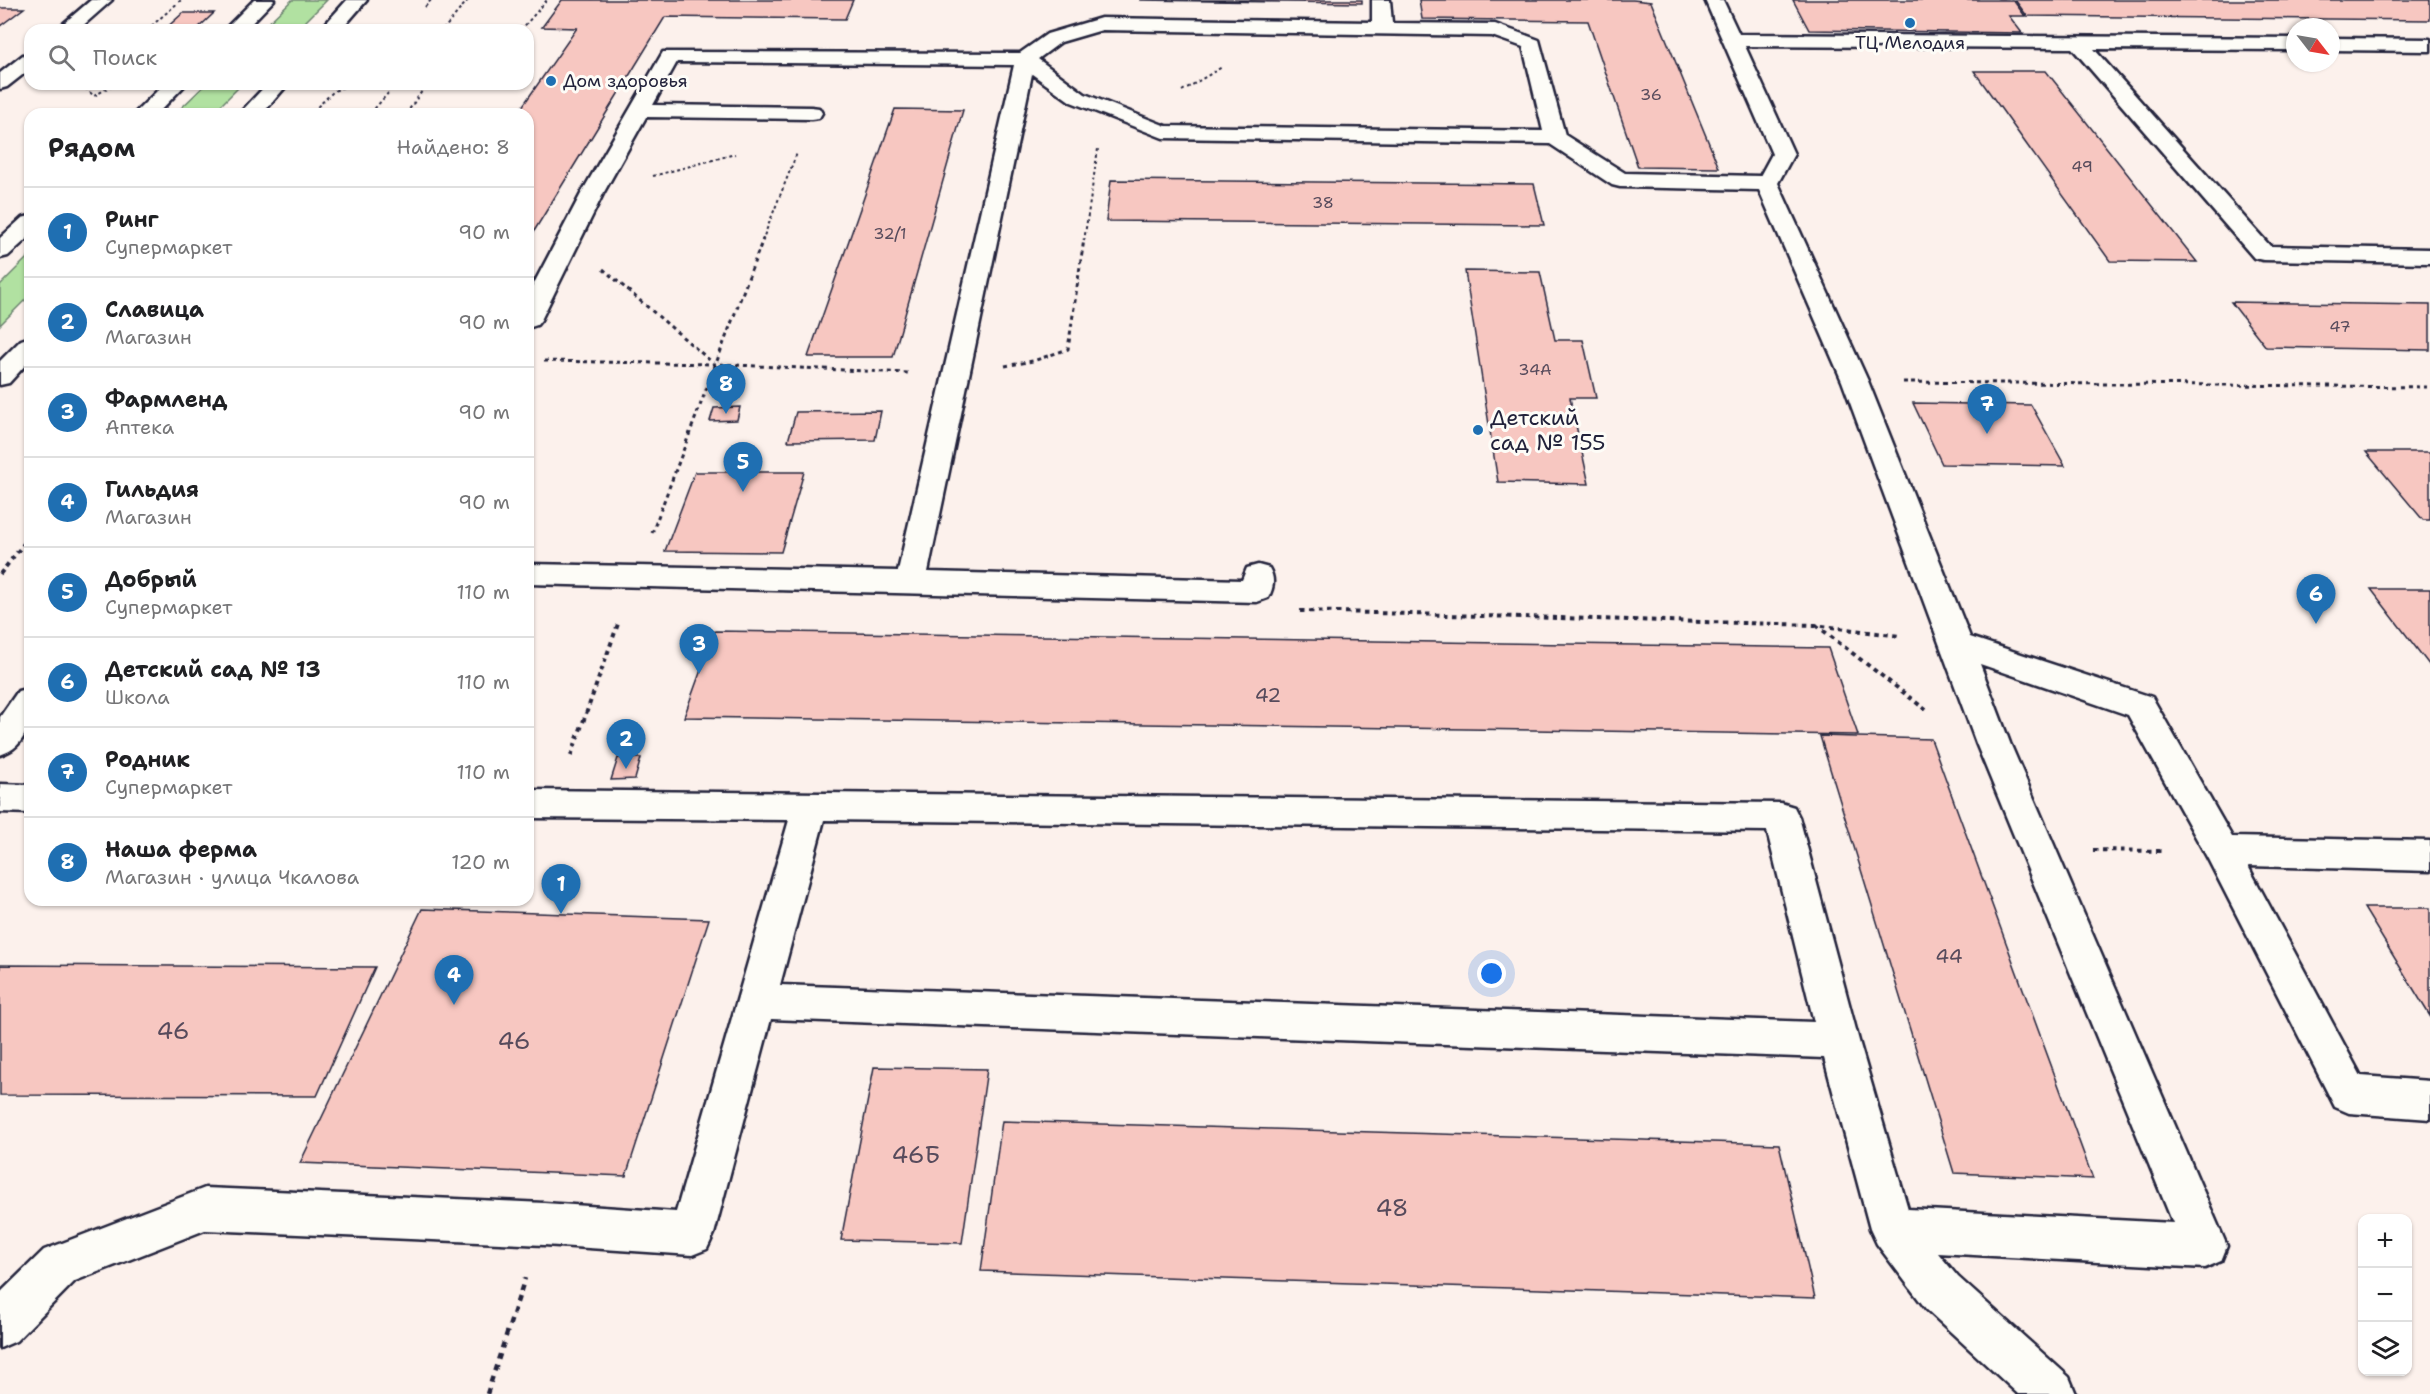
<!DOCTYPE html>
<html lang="ru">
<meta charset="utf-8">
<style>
:root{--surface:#fff;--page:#f2f2f2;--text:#202124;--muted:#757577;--line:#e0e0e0;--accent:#1f6fb2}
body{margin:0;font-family:"Shantell Sans",sans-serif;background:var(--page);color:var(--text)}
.controls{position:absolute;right:18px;bottom:18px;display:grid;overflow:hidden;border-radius:12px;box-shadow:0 2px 4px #0004}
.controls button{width:54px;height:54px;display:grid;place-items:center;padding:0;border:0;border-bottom:2px solid var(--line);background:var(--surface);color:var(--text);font:30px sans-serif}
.compass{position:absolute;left:2286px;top:18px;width:54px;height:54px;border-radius:50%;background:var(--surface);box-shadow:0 2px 4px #0004;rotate:121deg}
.you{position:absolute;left:1492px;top:974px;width:21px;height:21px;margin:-15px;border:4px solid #fff;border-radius:50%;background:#1a73e8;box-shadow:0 0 0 9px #1a73e833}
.badge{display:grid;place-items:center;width:39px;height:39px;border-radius:50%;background:var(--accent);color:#fff;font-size:20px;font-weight:700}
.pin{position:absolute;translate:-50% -50px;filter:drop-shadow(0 2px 3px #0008)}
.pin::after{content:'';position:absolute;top:32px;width:21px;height:18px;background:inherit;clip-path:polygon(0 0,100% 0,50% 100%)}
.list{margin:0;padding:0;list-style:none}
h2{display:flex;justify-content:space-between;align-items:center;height:78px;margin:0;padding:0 24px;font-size:26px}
h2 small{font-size:20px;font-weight:400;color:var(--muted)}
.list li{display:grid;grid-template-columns:39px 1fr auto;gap:18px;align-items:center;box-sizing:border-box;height:90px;padding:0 24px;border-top:2px solid var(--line)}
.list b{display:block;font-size:22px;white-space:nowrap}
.list p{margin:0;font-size:20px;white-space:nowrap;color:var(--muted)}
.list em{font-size:20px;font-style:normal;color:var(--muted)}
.icon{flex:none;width:33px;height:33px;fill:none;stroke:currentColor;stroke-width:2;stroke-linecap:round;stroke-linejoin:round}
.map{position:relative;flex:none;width:2430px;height:1394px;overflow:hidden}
.search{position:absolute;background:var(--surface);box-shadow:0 2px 4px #0004;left:24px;top:24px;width:510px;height:66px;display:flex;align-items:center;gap:15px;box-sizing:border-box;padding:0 21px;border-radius:18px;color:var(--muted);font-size:22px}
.panel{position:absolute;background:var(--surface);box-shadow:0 2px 4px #0004;left:24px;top:108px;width:510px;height:798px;border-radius:18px}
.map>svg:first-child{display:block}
.green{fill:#b1e1a1;stroke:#6a826e;stroke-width:1.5}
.building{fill:#f7c7c1;stroke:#22223b;stroke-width:1.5}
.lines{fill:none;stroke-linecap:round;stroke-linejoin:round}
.minor-casing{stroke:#22223b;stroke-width:5}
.major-casing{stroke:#22223b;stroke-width:5}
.path-far3{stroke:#22223b;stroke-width:2;stroke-dasharray:3 3;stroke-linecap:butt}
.path-far2{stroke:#22223b;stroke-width:3;stroke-dasharray:4 4;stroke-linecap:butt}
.path-far1{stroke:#22223b;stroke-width:4;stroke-dasharray:4.5 4.5;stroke-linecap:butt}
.path{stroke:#22223b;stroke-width:4.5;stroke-dasharray:6 6;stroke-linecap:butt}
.minor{fill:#fdfcf7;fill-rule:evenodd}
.major{fill:#fdfcf7;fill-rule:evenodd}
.poi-dot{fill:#1f6fb2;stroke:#fdfcf7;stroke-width:2}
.labels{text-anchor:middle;stroke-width:6;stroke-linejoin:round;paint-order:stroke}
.far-number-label{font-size:16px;fill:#574b5c}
.far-poi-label{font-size:18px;fill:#22223b;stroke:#fdfcf7}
.number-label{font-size:20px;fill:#574b5c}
.poi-label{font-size:22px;fill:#22223b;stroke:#fdfcf7;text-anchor:start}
.near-number-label{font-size:24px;fill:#574b5c}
</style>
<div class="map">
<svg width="2430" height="1394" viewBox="0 0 2430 1394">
<rect width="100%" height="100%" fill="#fcf1ec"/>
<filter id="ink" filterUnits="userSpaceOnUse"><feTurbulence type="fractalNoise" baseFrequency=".0167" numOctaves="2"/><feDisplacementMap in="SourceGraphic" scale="12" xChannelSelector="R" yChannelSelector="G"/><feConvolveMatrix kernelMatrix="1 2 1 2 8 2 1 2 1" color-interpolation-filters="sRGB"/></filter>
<g filter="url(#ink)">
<path class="green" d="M292,0H327L297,30H261Z
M206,84H242L212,114H175Z
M30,255V295L0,325V285Z"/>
<path class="building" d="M562,0H853L845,19L665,17L528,241V114H517L577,28L542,27Z
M1140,0H1362V3Z
M1419,0H1633L1651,2L1719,168L1638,167L1588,21L1422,19Z
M1793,0H2013L2025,16H2009L2022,33L1809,30Z
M2015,0H2430V20L2027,16Z
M0,8H24L0,26Z
M183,13H214L196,30H164Z
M1974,71H2046L2197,262L2110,261Z
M895,109L963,110L893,357H808Z
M1111,180L1534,184L1544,225L1106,221Z
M1465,271L1540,272L1555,340H1583L1596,398H1570L1589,484L1498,482Z
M2231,302L2430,305V350L2266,347Z
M1913,403L2031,405L2065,466L1942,464Z
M740,407L737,420L710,421L714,408Z
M881,411L875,440L788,441L796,412Z
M2366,452H2430V520H2423Z
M695,472H804L781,552L665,551Z
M2371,589H2430V666Z
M715,631L1828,648L1858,735L684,717Z
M1820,736L1931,739L2093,1179L1954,1173Z
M618,758H641L635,779L611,780Z
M2364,908H2430V1016Z
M422,909L709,919L626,1176L300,1163Z
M0,965L375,967L317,1096L0,1095Z
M874,1067L987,1069L962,1243L841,1240Z
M1002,1121L1779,1144L1815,1298L981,1271Z"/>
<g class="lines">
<g class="minor-casing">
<path id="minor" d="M91,0H112L78,30H56Z
M1372,0H1390L1392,23L1495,24L1539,40L1565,135L1625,173L1760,176L1772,154L1705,0H1723L1739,34L2295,38V50L2094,49L2270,246L2430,249V263L2263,260L2254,258L2072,48L1745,46L1794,154L1778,183L1868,381L1970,637L2152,697L2232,837L2430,841V871L2248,866L2361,1076L2430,1081V1119L2349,1113L2335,1107L2208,859L2128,715L1980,664L2010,743L2227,1246L2221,1261L2205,1268L1938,1253L1958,1277L2069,1377L2076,1394H2018L1926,1309L1877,1244L1870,1229L1824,1058L771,1019L714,1234L707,1249L692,1255L544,1245L205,1230L75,1281L16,1341L0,1348V1293L44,1250L205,1188L544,1203L676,1212L789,820L528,818V790L1781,803L1794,807L1799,817L1859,1041L1908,1209L2173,1223L1976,743L1842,381L1759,190L1620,187L1612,185L1550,144L1163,138L1071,102L1032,74L928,572L1242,580L1247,568L1258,565L1269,568C1275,578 1274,588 1268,598L1257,602L528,584V564L898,571L1014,65L677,62L653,105L811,107L819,108L822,113L819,118L811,119L646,117L604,192L541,320L537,325L528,328V295L582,192L663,52L1020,53L1047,34L1101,18L1372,22ZM1102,30L1492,36L1523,47L1543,131L1166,126L1085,94L1038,59L1061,42ZM824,820L1767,831L1814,1022L780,985Z
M2331,38L2430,39V51L2331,50Z
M30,53V69L7,87L0,89V73L23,55Z
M30,688C30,716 32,745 0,755V717L18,691Z
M0,784L30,785V813L0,812Z"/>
</g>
<g class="major-casing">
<path id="major" d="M254,0H274L245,30H224Z
M347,0H367L341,30H320Z
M164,84H186L157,114H134Z
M267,84H288L262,114H239Z
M30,216V236L8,256L0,258V238L22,218Z
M30,337V360L9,383L0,385V361L21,340Z"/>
</g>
<path class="path-far3" d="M425,7L431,0
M147,30L181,0
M443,30L468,0
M521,30L547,0
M81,84L94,96L111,86
M1182,91L1222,67
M313,111L334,91L351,84
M311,113L370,114L396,84
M406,114L427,84
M653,176L735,154
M762,241L797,153
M1084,241L1098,149"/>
<path class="path-far2" d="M603,269L713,363
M544,361L714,364L908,373
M1005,366L1033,361L1068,349L1084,239
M1903,382L2430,387
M652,533L763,239
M25,542L30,536"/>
<path class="path-far1" d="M0,574L26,541
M1300,611L1815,625L1900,636
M1816,625L1926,710
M571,756L619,621
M2093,850L2164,851"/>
<path class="path" d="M487,1394L525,1278"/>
<use href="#minor" class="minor"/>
<use href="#major" class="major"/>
</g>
</g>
<g class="poi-dot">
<circle cx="1910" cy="23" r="6"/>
<circle cx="551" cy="81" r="6"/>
<circle cx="1478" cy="430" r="6"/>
</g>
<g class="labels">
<g class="far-number-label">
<text x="1651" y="100">36</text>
<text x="2082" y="172">49</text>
<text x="1323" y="208">38</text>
<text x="890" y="239">32/1</text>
<text x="2340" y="332">47</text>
<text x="1535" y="375">34А</text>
</g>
<g class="far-poi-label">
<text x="1910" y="49">ТЦ Мелодия</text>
<text x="563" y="87" text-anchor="start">Дом здоровья</text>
</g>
<g class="number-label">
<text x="1268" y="702">42</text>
<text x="1949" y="963">44</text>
</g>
<g class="poi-label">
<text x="1490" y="425">Детский<tspan x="1490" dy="25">сад № 155</tspan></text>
</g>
<g class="near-number-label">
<text x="173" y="1039">46</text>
<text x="514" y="1049">46</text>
<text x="916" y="1163">46Б</text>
<text x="1392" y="1216">48</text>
</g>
</g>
</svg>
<div class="controls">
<button>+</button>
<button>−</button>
<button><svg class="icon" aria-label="layers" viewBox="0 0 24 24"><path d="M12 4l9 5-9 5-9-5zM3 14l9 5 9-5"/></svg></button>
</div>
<svg class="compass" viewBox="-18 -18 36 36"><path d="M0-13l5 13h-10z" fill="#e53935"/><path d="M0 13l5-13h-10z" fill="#757577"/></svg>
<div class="you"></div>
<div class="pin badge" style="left:561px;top:914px">1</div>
<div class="pin badge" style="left:626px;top:769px">2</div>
<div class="pin badge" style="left:699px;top:674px">3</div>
<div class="pin badge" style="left:454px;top:1005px">4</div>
<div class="pin badge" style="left:743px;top:492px">5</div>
<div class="pin badge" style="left:2316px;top:624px">6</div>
<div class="pin badge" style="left:1987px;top:434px">7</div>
<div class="pin badge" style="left:726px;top:414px">8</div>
<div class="search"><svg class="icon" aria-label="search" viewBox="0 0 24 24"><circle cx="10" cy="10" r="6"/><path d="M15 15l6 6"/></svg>Поиск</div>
<section class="panel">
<h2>Рядом<small>Найдено: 8</small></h2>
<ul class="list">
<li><span class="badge">1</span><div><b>Ринг</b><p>Супермаркет</p></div><em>90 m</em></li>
<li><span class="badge">2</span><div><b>Славица</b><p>Магазин</p></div><em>90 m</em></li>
<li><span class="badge">3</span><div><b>Фармленд</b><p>Аптека</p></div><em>90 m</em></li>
<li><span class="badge">4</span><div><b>Гильдия</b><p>Магазин</p></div><em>90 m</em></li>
<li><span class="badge">5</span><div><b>Добрый</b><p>Супермаркет</p></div><em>110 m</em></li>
<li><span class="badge">6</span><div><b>Детский сад № 13</b><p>Школа</p></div><em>110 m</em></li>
<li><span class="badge">7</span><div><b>Родник</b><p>Супермаркет</p></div><em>110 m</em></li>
<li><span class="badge">8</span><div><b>Наша ферма</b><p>Магазин · улица Чкалова</p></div><em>120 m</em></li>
</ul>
</section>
</div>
